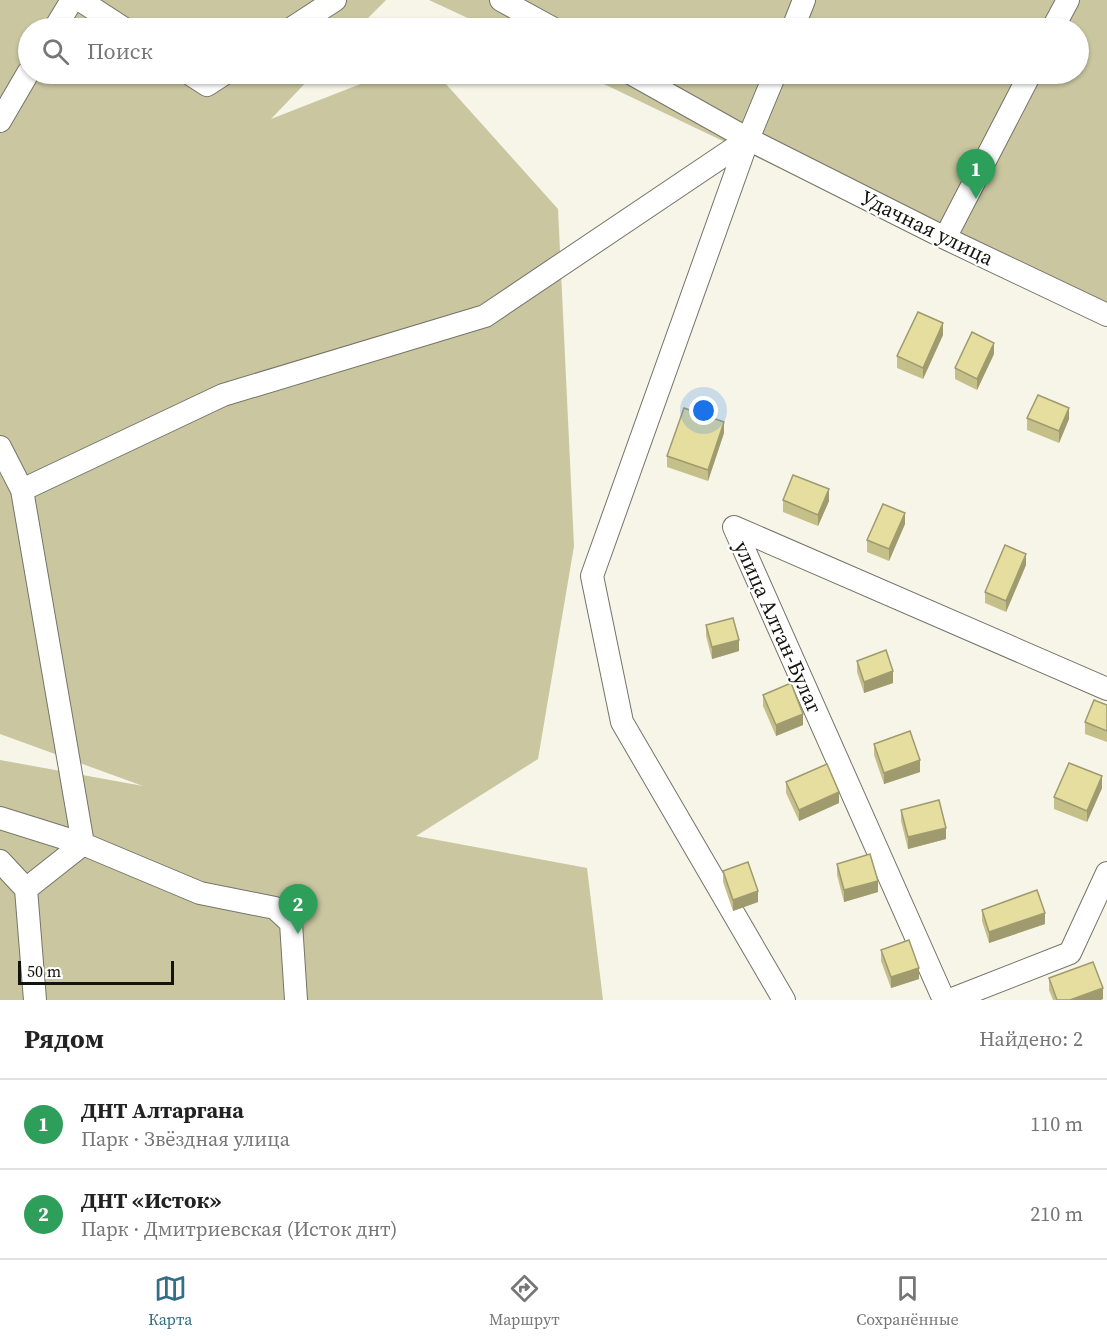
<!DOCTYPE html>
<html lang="ru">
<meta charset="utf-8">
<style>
:root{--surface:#fff;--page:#f2f2f2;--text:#222;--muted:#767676;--line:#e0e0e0;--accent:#326e86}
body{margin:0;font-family:"Source Serif 4",serif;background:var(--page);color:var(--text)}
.scale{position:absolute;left:18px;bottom:15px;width:156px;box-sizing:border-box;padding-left:6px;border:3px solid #14140f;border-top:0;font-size:16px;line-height:21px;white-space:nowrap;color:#14140f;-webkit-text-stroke:4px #fff;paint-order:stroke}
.you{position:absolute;left:704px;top:411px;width:21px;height:21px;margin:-15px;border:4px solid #fff;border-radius:50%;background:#1a73e8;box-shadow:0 0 0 9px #1a73e833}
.badge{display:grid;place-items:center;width:39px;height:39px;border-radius:50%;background:var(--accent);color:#fff;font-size:20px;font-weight:700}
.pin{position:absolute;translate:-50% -50px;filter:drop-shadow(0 2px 3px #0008)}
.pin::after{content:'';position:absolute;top:32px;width:21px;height:18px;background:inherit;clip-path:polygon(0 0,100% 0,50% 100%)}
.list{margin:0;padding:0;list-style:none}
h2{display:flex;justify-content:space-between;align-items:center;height:78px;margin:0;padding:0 24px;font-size:26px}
h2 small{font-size:20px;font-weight:400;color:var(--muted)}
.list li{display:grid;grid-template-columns:39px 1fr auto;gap:18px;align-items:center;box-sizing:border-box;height:90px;padding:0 24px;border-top:2px solid var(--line)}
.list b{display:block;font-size:22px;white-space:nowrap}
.list p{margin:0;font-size:20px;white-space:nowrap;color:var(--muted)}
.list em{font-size:20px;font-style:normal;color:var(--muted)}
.icon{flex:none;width:33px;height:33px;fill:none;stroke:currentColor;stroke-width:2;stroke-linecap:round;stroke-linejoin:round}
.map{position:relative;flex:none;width:1107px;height:1000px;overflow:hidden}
.search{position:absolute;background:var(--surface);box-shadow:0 2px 4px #0004;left:18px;right:18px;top:18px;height:66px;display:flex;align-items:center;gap:15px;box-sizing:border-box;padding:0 21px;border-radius:33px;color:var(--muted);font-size:22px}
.sheet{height:258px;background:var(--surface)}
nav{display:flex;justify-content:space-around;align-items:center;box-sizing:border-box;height:84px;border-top:2px solid var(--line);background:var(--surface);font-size:16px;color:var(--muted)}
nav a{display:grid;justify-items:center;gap:3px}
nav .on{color:var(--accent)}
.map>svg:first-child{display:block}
.green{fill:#c9c6a0}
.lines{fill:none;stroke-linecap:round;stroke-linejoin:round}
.minor-casing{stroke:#757469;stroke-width:24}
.minor{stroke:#fff;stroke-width:22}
.wall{fill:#c5bf89}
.shaded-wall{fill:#a09b6f}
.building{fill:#e5de9f;stroke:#a09b6f;stroke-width:1.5}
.labels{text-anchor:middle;stroke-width:4.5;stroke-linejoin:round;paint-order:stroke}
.street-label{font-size:21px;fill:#14140f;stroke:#fff}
</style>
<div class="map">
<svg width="1107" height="1000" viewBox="0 0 1107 1000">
<rect width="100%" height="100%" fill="#f6f5e8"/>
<path class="green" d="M0,0H386L358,28H28V74H314L271,119L386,74H437L558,209L574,546L538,759L416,836L587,868L603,1000H0V760L143,786L0,734Z
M429,0H1107V325L583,74H1078V28H489Z"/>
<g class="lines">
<g class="minor-casing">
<path id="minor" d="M80,0L123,28
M501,0L552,28
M55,28L72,0
M292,28L335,0
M793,28L804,0
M1053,28L1068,0
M190,74L207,85L224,74
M632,74L748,139L945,238L1107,315
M775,74L748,139L592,576L622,722L784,1000
M0,121L28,73
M945,238L1030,74
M0,447L22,490
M0,818L83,844L22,490L223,395L485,316L748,139
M0,861L26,889L35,1000
M26,889L83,844L200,893L275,908L291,923L296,1000
M944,1000L734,527L1107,689
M950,1000L1070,953L1107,873"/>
</g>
<use href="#minor" class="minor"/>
</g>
<path class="wall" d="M943,335L923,379L897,368V356Z
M994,354L977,390L955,379V368Z
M1027,418L1069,419L1059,443L1027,430Z
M724,433L708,481L667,467V456Z
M783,500L829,501L818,526L783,512Z
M905,524L889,561L867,552V540Z
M1026,565L1006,612L985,603V592Z
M706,625L739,651L712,659L706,636Z
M857,661L893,683L864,693L857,672Z
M763,695L803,725L776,736L763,706Z
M1107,705V742L1085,734V722Z
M874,744L920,772L884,784L874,755Z
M786,782L839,803L799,821L786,793Z
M1102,788L1087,822L1054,809V797Z
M901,810L946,839L908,849L901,821Z
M837,864L878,892L844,902L837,875Z
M723,871L758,902L733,911L723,882Z
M982,910L1045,924L989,943L982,921Z
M881,950L919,979L891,988L881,961Z
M1049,978L1103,999L1053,1000L1049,990Z"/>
<path class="shaded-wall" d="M943,323V335L923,379V368Z
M994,343V354L977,390V379Z
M1069,408V419L1059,443V431Z
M724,422V433L708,481V470Z
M829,489V501L818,526V515Z
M905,513V524L889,561V549Z
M1026,554V565L1006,612V601Z
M739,640V651L712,659V647Z
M893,671V683L864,693V682Z
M803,714V725L776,736V725Z
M920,760V772L884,784V773Z
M1102,776V788L1087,822V811Z
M839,792V803L799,821V810Z
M946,828V839L908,849V837Z
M878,881V892L844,902V890Z
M758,891V902L733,911V900Z
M1045,913V924L989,943V932Z
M919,968V979L891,988V977Z
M1103,988V999L1101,1000H1070Z"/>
<path class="building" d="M918,312L943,323L923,368L897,356Z
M972,332L994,343L977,379L955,368Z
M1038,395L1069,408L1059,431L1027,418Z
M684,408L724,422L708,470L667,456Z
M793,475L829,489L818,515L783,500Z
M883,504L905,513L889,549L867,540Z
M1005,545L1026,554L1006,601L985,592Z
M733,618L739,640L712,647L706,625Z
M886,650L893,671L864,682L857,661Z
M791,683L803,714L776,725L763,695Z
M1094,700L1107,705V731L1085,722Z
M910,731L920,760L884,773L874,744Z
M1069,763L1102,776L1087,811L1054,797Z
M827,764L839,792L799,810L786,782Z
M939,800L946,828L908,837L901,810Z
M870,854L878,881L844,890L837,864Z
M748,862L758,891L733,900L723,871Z
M1037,890L1045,913L989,932L982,910Z
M909,940L919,968L891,977L881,950Z
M1093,962L1103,988L1070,1000H1057L1049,978Z"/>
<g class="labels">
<g class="street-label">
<text transform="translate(927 228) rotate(26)" y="7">Удачная улица</text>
<text transform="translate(778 627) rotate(66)" y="7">улица Алтан-Булаг</text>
</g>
</g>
</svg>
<div class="scale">50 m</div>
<div class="you"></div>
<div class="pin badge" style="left:976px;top:199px;background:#2e9e5b">1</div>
<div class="pin badge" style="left:298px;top:934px;background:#2e9e5b">2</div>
<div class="search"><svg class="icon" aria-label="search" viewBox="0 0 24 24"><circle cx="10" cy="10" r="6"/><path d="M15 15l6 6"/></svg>Поиск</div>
</div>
<section class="sheet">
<h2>Рядом<small>Найдено: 2</small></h2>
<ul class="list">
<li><span class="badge" style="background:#2e9e5b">1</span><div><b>ДНТ Алтаргана</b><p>Парк · Звёздная улица</p></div><em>110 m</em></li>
<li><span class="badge" style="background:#2e9e5b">2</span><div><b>ДНТ «Исток»</b><p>Парк · Дмитриевская (Исток днт)</p></div><em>210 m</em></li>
</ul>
</section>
<nav>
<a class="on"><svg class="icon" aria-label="map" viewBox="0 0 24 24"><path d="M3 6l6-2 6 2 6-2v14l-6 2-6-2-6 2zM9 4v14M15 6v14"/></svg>Карта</a>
<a><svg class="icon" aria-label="directions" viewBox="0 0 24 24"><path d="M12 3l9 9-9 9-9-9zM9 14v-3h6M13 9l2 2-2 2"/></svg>Маршрут</a>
<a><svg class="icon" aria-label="saved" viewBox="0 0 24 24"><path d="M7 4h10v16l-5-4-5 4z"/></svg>Сохранённые</a>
</nav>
